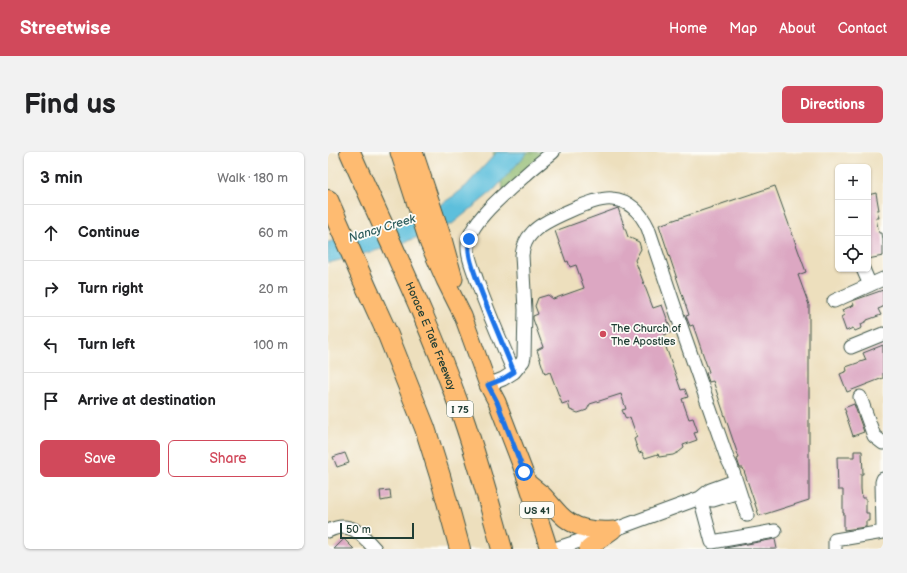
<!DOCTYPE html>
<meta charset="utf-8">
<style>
:root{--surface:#fff;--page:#f2f2f2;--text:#202124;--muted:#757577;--line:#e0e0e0;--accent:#d1495b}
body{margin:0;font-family:"Balsamiq Sans",sans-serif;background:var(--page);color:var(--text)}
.controls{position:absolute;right:12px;top:12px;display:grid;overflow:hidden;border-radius:6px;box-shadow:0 1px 3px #0004}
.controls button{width:36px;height:36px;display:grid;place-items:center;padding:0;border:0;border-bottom:1px solid var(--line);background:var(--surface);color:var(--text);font:20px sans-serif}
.scale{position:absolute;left:12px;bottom:10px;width:74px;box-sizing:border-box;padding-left:4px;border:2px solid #1f3d34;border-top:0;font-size:11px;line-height:14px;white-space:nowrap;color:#1f3d34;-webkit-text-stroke:3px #fdfcf7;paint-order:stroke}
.stop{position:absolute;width:12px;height:12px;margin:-9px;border:3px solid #1a73e8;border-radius:50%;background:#fff}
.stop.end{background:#1a73e8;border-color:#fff;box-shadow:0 1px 4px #0008}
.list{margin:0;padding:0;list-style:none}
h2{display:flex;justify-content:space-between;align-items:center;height:52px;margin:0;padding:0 16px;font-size:17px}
h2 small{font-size:13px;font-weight:400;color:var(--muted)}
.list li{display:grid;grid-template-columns:26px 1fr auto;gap:12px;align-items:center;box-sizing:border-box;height:56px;padding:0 16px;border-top:1px solid var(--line)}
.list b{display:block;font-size:15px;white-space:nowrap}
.list em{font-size:13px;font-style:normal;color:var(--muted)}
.actions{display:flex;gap:8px;padding:12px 16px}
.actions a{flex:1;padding:9px 0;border:1px solid var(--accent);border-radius:6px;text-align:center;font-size:14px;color:var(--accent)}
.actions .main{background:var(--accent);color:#fff}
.icon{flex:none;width:22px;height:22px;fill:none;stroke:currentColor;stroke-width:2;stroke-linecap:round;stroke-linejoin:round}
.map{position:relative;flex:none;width:555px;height:397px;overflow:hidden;border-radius:6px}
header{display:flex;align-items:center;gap:24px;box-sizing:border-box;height:56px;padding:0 20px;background:var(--accent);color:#fff}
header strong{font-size:19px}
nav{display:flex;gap:22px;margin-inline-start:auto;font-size:14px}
.intro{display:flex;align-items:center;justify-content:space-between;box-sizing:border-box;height:96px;padding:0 24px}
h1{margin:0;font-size:28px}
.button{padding:10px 18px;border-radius:6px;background:var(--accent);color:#fff;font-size:14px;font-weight:700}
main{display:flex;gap:24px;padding:0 24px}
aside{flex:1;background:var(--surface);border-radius:6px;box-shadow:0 1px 3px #0004}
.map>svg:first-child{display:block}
.forest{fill:#8fb970;stroke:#577b52}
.water{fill:#5dbfdc;stroke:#3e7e88}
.building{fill:#dca7c2}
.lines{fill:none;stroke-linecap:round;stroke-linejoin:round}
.minor-casing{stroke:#3e5549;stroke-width:15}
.major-casing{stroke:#3e5549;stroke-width:19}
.highway-casing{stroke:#3e5549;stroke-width:22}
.minor{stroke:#fff;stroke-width:13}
.major{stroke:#febb71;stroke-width:17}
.highway{stroke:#febb71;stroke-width:20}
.route{stroke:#1a73e8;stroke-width:5}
.poi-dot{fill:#d1495b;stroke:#fdfcf7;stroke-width:1.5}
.labels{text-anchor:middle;stroke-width:3.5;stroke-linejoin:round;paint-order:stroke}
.shield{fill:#fdfcf7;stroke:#62766e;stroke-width:1}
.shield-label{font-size:10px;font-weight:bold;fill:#1f3d34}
.poi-label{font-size:11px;fill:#1f3d34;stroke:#fdfcf7;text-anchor:start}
.street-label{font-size:11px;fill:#1f3d34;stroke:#fdfcf7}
.water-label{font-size:12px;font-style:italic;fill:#2e5e5e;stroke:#fdfcf7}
</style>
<header>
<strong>Streetwise</strong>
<nav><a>Home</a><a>Map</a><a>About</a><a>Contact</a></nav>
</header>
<div class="intro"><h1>Find us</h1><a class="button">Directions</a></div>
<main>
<aside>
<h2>3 min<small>Walk · 180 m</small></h2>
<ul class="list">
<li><svg class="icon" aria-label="ahead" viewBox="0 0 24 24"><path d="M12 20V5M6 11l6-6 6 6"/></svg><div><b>Continue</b></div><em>60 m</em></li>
<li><svg class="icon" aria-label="right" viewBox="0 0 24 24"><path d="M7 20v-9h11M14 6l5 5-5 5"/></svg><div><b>Turn right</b></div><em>20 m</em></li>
<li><svg class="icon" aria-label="left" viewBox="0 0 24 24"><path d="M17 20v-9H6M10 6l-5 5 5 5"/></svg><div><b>Turn left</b></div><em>100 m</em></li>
<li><svg class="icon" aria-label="arrive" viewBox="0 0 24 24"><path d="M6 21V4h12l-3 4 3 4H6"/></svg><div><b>Arrive at destination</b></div></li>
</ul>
<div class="actions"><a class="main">Save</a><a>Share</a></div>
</aside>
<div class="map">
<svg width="555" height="397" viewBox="0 0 555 397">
<rect width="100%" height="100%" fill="#fdfcf7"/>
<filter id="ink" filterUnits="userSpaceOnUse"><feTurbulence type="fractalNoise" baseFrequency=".025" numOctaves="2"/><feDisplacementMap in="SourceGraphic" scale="8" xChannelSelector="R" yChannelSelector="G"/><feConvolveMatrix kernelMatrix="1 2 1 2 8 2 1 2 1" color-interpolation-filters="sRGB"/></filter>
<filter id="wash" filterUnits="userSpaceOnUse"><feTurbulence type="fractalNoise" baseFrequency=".012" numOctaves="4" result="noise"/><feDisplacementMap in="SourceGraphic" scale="16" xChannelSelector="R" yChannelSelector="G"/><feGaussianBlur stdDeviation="0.9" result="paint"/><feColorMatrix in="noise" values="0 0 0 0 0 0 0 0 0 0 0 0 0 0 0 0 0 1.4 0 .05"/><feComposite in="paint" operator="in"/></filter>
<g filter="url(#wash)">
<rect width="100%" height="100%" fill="#eddfbd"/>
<path class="forest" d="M165,0H230L176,40Z"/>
<path class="water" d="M169,0H200L165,39L124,72L69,93L0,111V90L43,81L80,70L103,59L127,43L138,34Z"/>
<g id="blocks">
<path class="building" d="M447,34L478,120L470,123L481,153V348L431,364L415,316H412L409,307L411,306L385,229L381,230L378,221L381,220L365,173L362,174L358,164L361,163L331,73Z
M548,41L551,58H549L551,66H548L551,81H554L555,88V104L540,107V43Z
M290,56L300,85L311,90L313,97L307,108L325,156L334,153L344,180L334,184L353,238L357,237L360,245L354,247L361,267L365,266L370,280L366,281L369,288L355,293L356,296L351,300L345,303L331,305L330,302L317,306L314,300L311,301L306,287L309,285L302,265L298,267L294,258L298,257L293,242L262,252L259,258L250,261L242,258L240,250L234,252L222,220L217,222L209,198L215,195L205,167V164L210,162L207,154L210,146L220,143L225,147L256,136L248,113L242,115L240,109L238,110L227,79Z
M555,138V155L550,157L553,163L539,168V169L533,172L534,176L527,179L525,176L518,179L513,165L516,163L514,158L526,153L524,149Z
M555,193V226L519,240L512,222L519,219L518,215L538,208L535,201Z
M526,252L536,280L525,284L517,260H518L516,256Z
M526,299H534L535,322H533V337L534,346H538V361H541V369H538V375L516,378V361H515V338H510L509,305H526Z
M17,301L21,311L9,315L5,305Z
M62,338L63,347L53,349L52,339Z
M16,387L26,397H6Z
M447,387L449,397H397V396Z"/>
</g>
</g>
<g filter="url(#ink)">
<use href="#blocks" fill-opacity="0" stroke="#3e5549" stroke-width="1"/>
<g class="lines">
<g class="minor-casing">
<path id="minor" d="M535,117L542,133
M506,149L555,127
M523,195L555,182
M186,220L195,209L196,205L197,158L194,103C195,95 198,87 204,81C214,69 268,45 284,47C301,48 313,61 320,76L354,177L399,306L403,314L419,363
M160,233L175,227L186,220C173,190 160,160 149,129C145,116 137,101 141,87C145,69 171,47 185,34C198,22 211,11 225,0
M532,245L546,284L555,291
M555,327L554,330L555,377
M372,346L384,390L447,379
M372,346L385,348L411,340
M0,379C22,368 33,381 47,397
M227,397L285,378L372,346L382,338L407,329
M507,397V388L555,380"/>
</g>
<g class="major-casing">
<path id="major" d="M71,0L101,92L117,128L135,164L160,233L169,250L196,320L221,397
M86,0L115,87L126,127
M200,331C205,335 210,339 215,343C221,349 226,356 232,362C246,377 265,379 285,378
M260,397L271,388L285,378"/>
</g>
<g class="highway-casing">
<g id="highway">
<path id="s1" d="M22,0C59,84 100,167 131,254C148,301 161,349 174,397"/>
<path d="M0,48L39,137L60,183L97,276L112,324L132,397"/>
</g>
</g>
<use href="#minor" class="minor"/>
<use href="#major" class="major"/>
<use href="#highway" class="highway"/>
</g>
</g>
<g class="lines" filter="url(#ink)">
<path class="route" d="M141,87C139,103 145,116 150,131C161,161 174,190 186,220L175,227L160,233L169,250L196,320"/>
</g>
<circle class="poi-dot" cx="275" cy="182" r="4"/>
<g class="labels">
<g class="shield">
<rect x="119" y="249" width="26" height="16" rx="3"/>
<rect x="192" y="350" width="34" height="16" rx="3"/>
</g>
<g class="shield-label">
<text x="132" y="261">I 75</text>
<text x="209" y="362">US 41</text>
</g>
<g class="poi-label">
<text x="283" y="180">The Church of<tspan x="283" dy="13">The Apostles</tspan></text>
</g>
<g class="street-label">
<text dy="4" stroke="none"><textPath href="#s1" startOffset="201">Horace E Tate Freeway</textPath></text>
</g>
<g class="water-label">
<text transform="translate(54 76) rotate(-17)" y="4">Nancy Creek</text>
</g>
</g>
</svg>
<div class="controls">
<button>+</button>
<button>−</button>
<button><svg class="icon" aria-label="locate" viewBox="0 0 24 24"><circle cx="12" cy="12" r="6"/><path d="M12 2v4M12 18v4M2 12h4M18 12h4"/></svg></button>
</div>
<div class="scale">50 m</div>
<div class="stop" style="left:196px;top:320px"></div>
<div class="stop end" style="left:141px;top:87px"></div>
</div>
</main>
